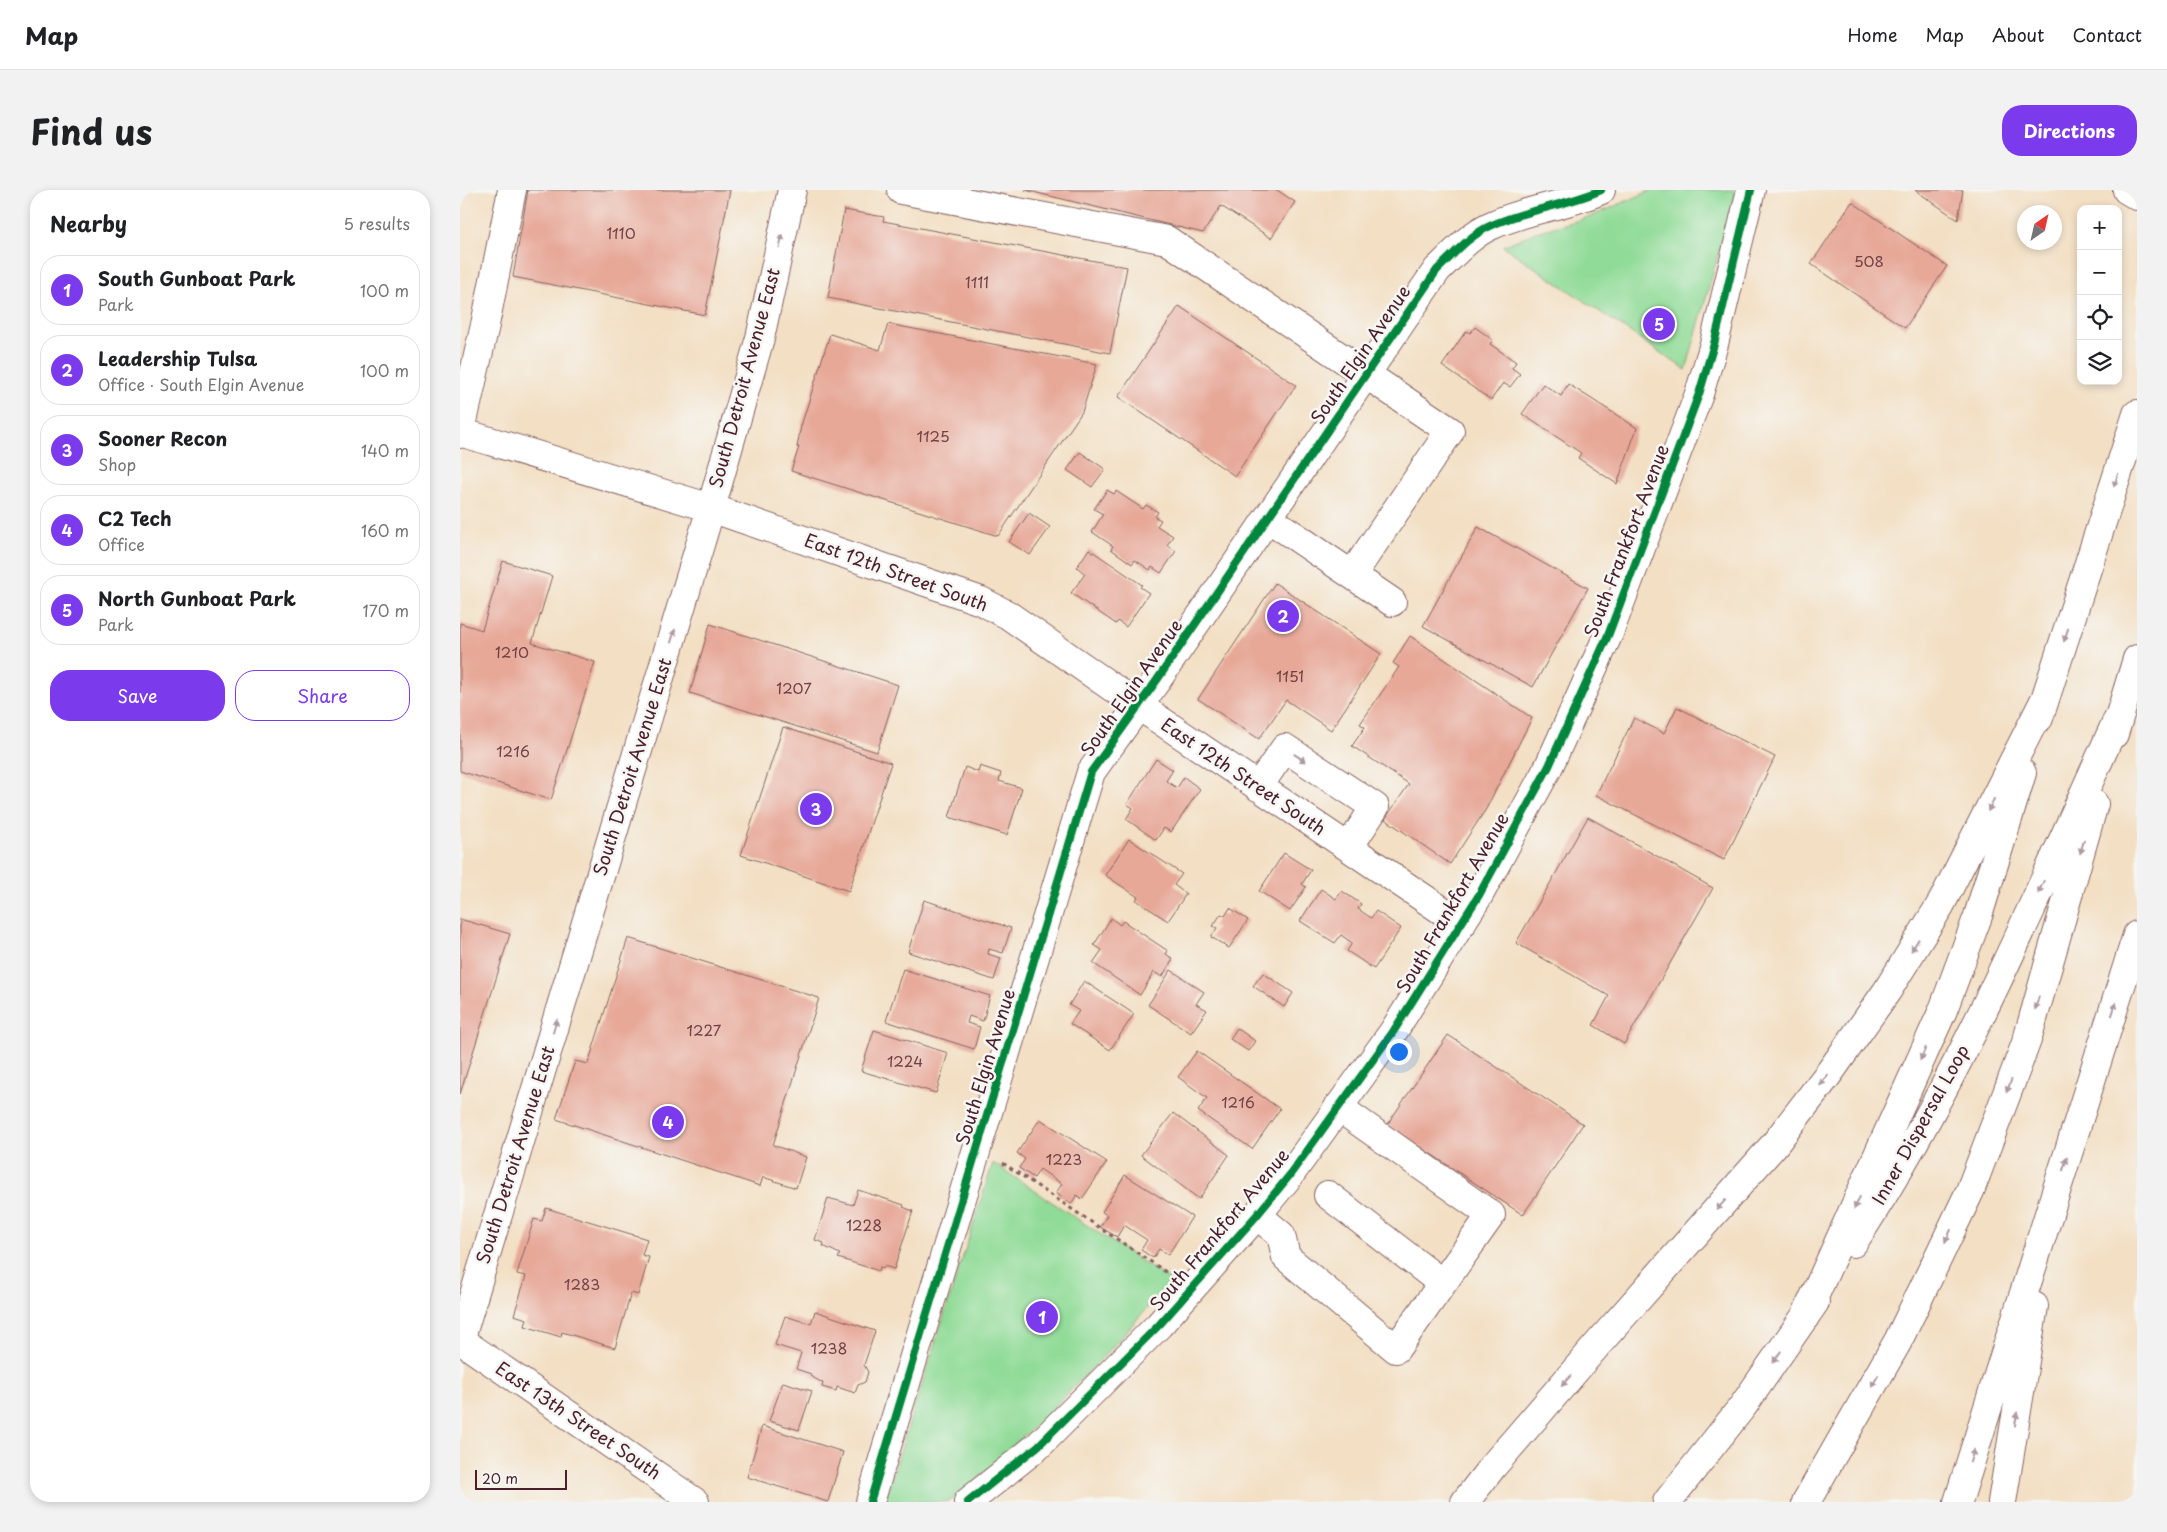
<!DOCTYPE html>
<meta charset="utf-8">
<style>
:root{--surface:#fff;--page:#f2f2f2;--text:#202124;--muted:#757577;--line:#e0e0e0;--accent:#7c3aed}
body{margin:0;font-family:"Playpen Sans",sans-serif;background:var(--page);color:var(--text)}
.controls{position:absolute;right:15px;top:15px;display:grid;overflow:hidden;border-radius:10px;box-shadow:0 2px 8px #0003}
.controls button{width:45px;height:45px;display:grid;place-items:center;padding:0;border:0;border-bottom:1px solid var(--line);background:var(--surface);color:var(--text);font:25px sans-serif}
.compass{position:absolute;left:1557px;top:15px;width:45px;height:45px;border-radius:50%;background:var(--surface);box-shadow:0 2px 8px #0003;rotate:34deg}
.scale{position:absolute;left:15px;bottom:12px;width:92px;box-sizing:border-box;padding-left:5px;border:2px solid #4a1f2b;border-top:0;font-size:14px;line-height:18px;white-space:nowrap;color:#4a1f2b;-webkit-text-stroke:4px #f6f6f2;paint-order:stroke}
.you{position:absolute;left:938px;top:861px;width:18px;height:18px;margin:-12px;border:4px solid #fff;border-radius:50%;background:#1a73e8;box-shadow:0 0 0 8px #1a73e833}
.badge{display:grid;place-items:center;width:32px;height:32px;border-radius:50%;background:var(--accent);color:#fff;font-size:16px;font-weight:700}
.pin{position:absolute;translate:-50% -50%;border:2px solid #fff;box-shadow:0 1px 5px #0006}
.list{margin:0;padding:0;list-style:none}
h2{display:flex;justify-content:space-between;align-items:center;height:65px;margin:0;padding:0 20px;font-size:21px}
h2 small{font-size:16px;font-weight:400;color:var(--muted)}
.list li{display:grid;grid-template-columns:32px 1fr auto;gap:15px;align-items:center;box-sizing:border-box;height:70px;margin:0 10px 10px;padding:0 10px;border:1px solid var(--line);border-radius:20px}
.list b{display:block;font-size:19px;white-space:nowrap}
.list p{margin:0;font-size:16px;white-space:nowrap;color:var(--muted)}
.list em{font-size:16px;font-style:normal;color:var(--muted)}
.actions{display:flex;gap:10px;padding:15px 20px}
.actions a{flex:1;padding:11px 0;border:1px solid var(--accent);border-radius:20px;text-align:center;font-size:18px;color:var(--accent)}
.actions .main{background:var(--accent);color:#fff}
.icon{flex:none;width:28px;height:28px;fill:none;stroke:currentColor;stroke-width:2;stroke-linecap:round;stroke-linejoin:round}
.map{position:relative;flex:none;width:1677px;height:1312px;overflow:hidden;border-radius:20px}
header{display:flex;align-items:center;gap:30px;box-sizing:border-box;height:70px;padding:0 25px;background:var(--surface);border-bottom:1px solid var(--line)}
header strong{font-size:24px}
nav{display:flex;gap:28px;margin-inline-start:auto;font-size:18px}
.intro{display:flex;align-items:center;justify-content:space-between;box-sizing:border-box;height:120px;padding:0 30px}
h1{margin:0;font-size:35px}
.button{padding:12px 22px;border-radius:20px;background:var(--accent);color:#fff;font-size:18px;font-weight:700}
main{display:flex;gap:30px;padding:0 30px}
aside{flex:1;background:var(--surface);border-radius:20px;box-shadow:0 2px 8px #0003}
.map>svg:first-child{display:block}
.green{fill:#90db97;stroke:#6d7d61}
.building{fill:#e7a898}
.lines{fill:none;stroke-linecap:round;stroke-linejoin:round}
.minor-casing{stroke:#856260;stroke-width:30}
.major-casing{stroke:#856260;stroke-width:30}
.highway-casing{stroke:#856260;stroke-width:30}
.path{stroke:#856260;stroke-width:3;stroke-dasharray:4 4;stroke-linecap:butt}
.minor{stroke:#fff;stroke-width:28}
.major{stroke:#fff;stroke-width:28}
.highway{stroke:#fff;stroke-width:28}
.cycleway-casing{stroke:#f6f6f2;stroke-width:11}
.cycleway{stroke:#00873e;stroke-width:8}
.oneway{fill:#ae9aa0}
.labels{text-anchor:middle;stroke-width:5;stroke-linejoin:round;paint-order:stroke}
.number-label{font-size:15px;fill:#714146}
.street-label{font-size:18px;fill:#4a1f2b;stroke:#f6f6f2}
</style>
<header>
<strong>Map</strong>
<nav><a>Home</a><a>Map</a><a>About</a><a>Contact</a></nav>
</header>
<div class="intro"><h1>Find us</h1><a class="button">Directions</a></div>
<main>
<aside>
<h2>Nearby<small>5 results</small></h2>
<ul class="list">
<li><span class="badge">1</span><div><b>South Gunboat Park</b><p>Park</p></div><em>100 m</em></li>
<li><span class="badge">2</span><div><b>Leadership Tulsa</b><p>Office · South Elgin Avenue</p></div><em>100 m</em></li>
<li><span class="badge">3</span><div><b>Sooner Recon</b><p>Shop</p></div><em>140 m</em></li>
<li><span class="badge">4</span><div><b>C2 Tech</b><p>Office</p></div><em>160 m</em></li>
<li><span class="badge">5</span><div><b>North Gunboat Park</b><p>Park</p></div><em>170 m</em></li>
</ul>
<div class="actions"><a class="main">Save</a><a>Share</a></div>
</aside>
<div class="map">
<svg width="1677" height="1312" viewBox="0 0 1677 1312">
<rect width="100%" height="100%" fill="#f6f6f2"/>
<filter id="ink" filterUnits="userSpaceOnUse"><feTurbulence type="fractalNoise" baseFrequency=".02" numOctaves="2"/><feDisplacementMap in="SourceGraphic" scale="10" xChannelSelector="R" yChannelSelector="G"/><feConvolveMatrix kernelMatrix="1 2 1 2 8 2 1 2 1" color-interpolation-filters="sRGB"/></filter>
<filter id="wash" filterUnits="userSpaceOnUse"><feTurbulence type="fractalNoise" baseFrequency=".0096" numOctaves="4" result="noise"/><feDisplacementMap in="SourceGraphic" scale="20" xChannelSelector="R" yChannelSelector="G"/><feGaussianBlur stdDeviation="1.12" result="paint"/><feColorMatrix in="noise" values="0 0 0 0 0 0 0 0 0 0 0 0 0 0 0 0 0 1.4 0 .05"/><feComposite in="paint" operator="in"/></filter>
<g filter="url(#wash)">
<rect width="100%" height="100%" fill="#f3dfc3"/>
<path class="green" d="M1192,0H1276L1226,180L1043,56L1076,42L1130,27Z
M533,973L711,1091L648,1162L581,1230L512,1294L488,1312H424Z"/>
<g id="blocks">
<path class="building" d="M68,0H270L245,125L53,87Z
M565,0H817L835,12L811,48L761,16L743,43Z
M1455,0H1503L1498,30Z
M1392,12L1487,76L1445,138L1351,74Z
M384,20L424,27L423,31L667,77L650,163L368,108Z
M719,116L836,195L775,286L658,207Z
M428,134L637,174L622,222L538,346L331,281L339,257H337L341,236L370,144L420,160Z
M1015,137L1033,150L1030,154L1056,172L1052,178L1060,184L1050,197L1043,193L1031,210L982,176L1006,141L1010,143Z
M1083,194L1101,206L1108,194L1177,238L1157,294L1118,268L1121,263L1062,224Z
M620,262L645,279L632,297L607,280Z
M647,300L654,304L656,301L683,319L686,315L698,322L695,327L701,330L697,336L713,346L707,355L716,361L701,383L692,377L690,380L675,370L672,374L651,359L653,356L632,342L643,324L634,319Z
M569,323L590,337L570,365L549,352Z
M1018,337L1128,398L1073,497L963,436Z
M629,359L682,395L680,397L689,403L666,437L658,431L656,434L611,403L625,384L617,377Z
M43,371L92,386L72,453L135,472L91,610L0,581V433L22,440Z
M815,393L921,464L871,540L826,510L799,549L738,509Z
M250,434L438,495L417,562L230,503Z
M950,446L1072,528L1026,619L990,674L925,629L949,594L892,556L905,537L900,534L939,477L933,473Z
M1217,517L1315,567L1264,670L1136,605L1174,528L1204,543Z
M323,537L431,573L389,701L281,665Z
M696,569L713,580L706,591L717,598L724,587L740,599L711,642L704,638L696,650L666,629L673,618L667,614Z
M520,576L541,583L539,591L562,598L547,645L489,627L505,577L518,582Z
M1128,627L1253,698L1164,854L1133,835L1149,806L1056,753Z
M669,649L722,684L714,695L726,704L708,731L676,710L678,707L645,685Z
M824,663L851,680L842,694L846,697L830,721L799,701Z
M861,699L876,709L882,701L901,714L898,719L911,728L916,721L941,738L914,779L887,761L892,753L881,745L875,753L840,731Z
M464,710L551,738L543,763L529,759L528,764L541,768L534,790L448,762Z
M770,718L788,730L769,758L751,747L757,738L753,736L761,724L765,726Z
M651,728L660,735L663,731L708,761L706,764L713,769L702,787L694,782L680,805L633,773L642,760L634,755Z
M0,729L50,744L0,904Z
M168,748L359,808L313,955L346,967L336,998L303,987L300,996L96,929L115,871L128,874Z
M443,779L530,806L523,831L509,826L507,833L520,837L514,859L426,831Z
M711,780L744,802L736,814L747,820L731,843L688,815Z
M803,783L833,803L824,817L793,796Z
M624,791L674,824L650,860L610,834L619,821L609,815Z
M777,838L795,851L788,861L770,849Z
M414,840L488,863L476,903L401,881Z
M988,845L1123,934L1063,1025L927,935Z
M737,861L820,919L792,959L738,921L747,908L718,887Z
M713,923L769,965L739,1009L681,965Z
M580,929L647,972L622,1009L617,1005L611,1014L596,1003L602,994L580,979L574,988L559,978L565,969L557,963Z
M665,985L732,1027L708,1065L699,1059L693,1068L681,1060L687,1050L664,1035L657,1047L640,1037L647,1025L642,1022Z
M398,1000L444,1015L443,1017L453,1021L434,1079L424,1076V1078L420,1077L419,1081L378,1068L380,1064L363,1056L364,1053L355,1050L368,1008L393,1015Z
M86,1018L187,1049L182,1065L189,1067L178,1105L171,1103L155,1158L102,1142L101,1147L65,1136L67,1129L54,1125L66,1086L57,1084L74,1029L82,1031Z
M355,1121L415,1141L404,1175L408,1182L405,1192L398,1195L395,1203L377,1197L376,1201L362,1197L363,1193L350,1186L351,1184L336,1179L341,1163L315,1155L325,1126L351,1134Z
M323,1192L352,1201L339,1240L309,1231Z
M302,1236L383,1262L368,1312L287,1287Z"/>
</g>
</g>
<g filter="url(#ink)">
<use href="#blocks" fill-opacity="0" stroke="#856260" stroke-width="1"/>
<g class="lines">
<g class="minor-casing">
<path id="minor" d="M441,0L707,50L990,241L892,385
M0,242L251,318L521,411L548,425L679,516L1002,734
M0,244L25,135L52,0
M808,328L932,412
M798,597L825,558L915,617L889,657
M868,1005L982,1093
M797,1025L821,1045L826,1067L936,1159L1031,1025L878,917
M0,1150L235,1312
M410,1312L631,582L697,490L977,80C993,65 1010,45 1030,36C1066,19 1106,16 1141,0
M508,1312L578,1256L699,1135L797,1025L829,986L933,842L1019,705L1089,576L1149,443L1239,204L1254,154L1291,0"/>
</g>
<g class="major-casing">
<path id="major" d="M1667,0L1677,6
M0,1151L251,318L300,148L332,0"/>
</g>
<g class="highway-casing">
<path id="highway" d="M1579,528L1677,224
M1654,544L1677,469
M1393,1053C1501,888 1577,705 1659,526
M1345,1127L1483,820L1518,726L1562,583
M0,1152V1151
M1005,1312L1033,1276L1138,1154L1314,955L1370,882L1427,801L1481,714L1585,509
M1207,1312L1283,1216L1355,1112
M1346,1312L1438,1151L1510,1001L1567,850L1634,614
M1498,1312L1677,745
M1542,1312L1574,1116"/>
</g>
<path class="path" d="M543,973L706,1082"/>
<use href="#minor" class="minor"/>
<use href="#major" class="major"/>
<use href="#highway" class="highway"/>
<g class="cycleway-casing">
<path id="cycleway" d="M410,1312L631,582L697,490L977,80C993,65 1010,45 1030,36C1066,19 1106,16 1141,0
M508,1312L578,1256L699,1135L797,1025L829,986L933,842L1019,705L1089,576L1149,443L1239,204L1254,154L1291,0"/>
</g>
<use href="#cycleway" class="cycleway"/>
</g>
<defs><path id="oneway-solid" d="M-6-.8H1V-3.2L6.5 0L1 3.2V.8H-6Z" transform="scale(1.25)"/></defs>
<g class="oneway">
<use href="#oneway-solid" transform="translate(321 51) rotate(-78)"/>
<use href="#oneway-solid" transform="translate(1656 290) rotate(108)"/>
<use href="#oneway-solid" transform="translate(1606 445) rotate(108)"/>
<use href="#oneway-solid" transform="translate(213 446) rotate(-73)"/>
<use href="#oneway-solid" transform="translate(840 568) rotate(33)"/>
<use href="#oneway-solid" transform="translate(1531 615) rotate(117)"/>
<use href="#oneway-solid" transform="translate(1622 657) rotate(106)"/>
<use href="#oneway-solid" transform="translate(1581 697) rotate(114)"/>
<use href="#oneway-solid" transform="translate(1455 755) rotate(122)"/>
<use href="#oneway-solid" transform="translate(1577 813) rotate(106)"/>
<use href="#oneway-solid" transform="translate(1654 819) rotate(-72)"/>
<use href="#oneway-solid" transform="translate(95 836) rotate(-73)"/>
<use href="#oneway-solid" transform="translate(1463 864) rotate(114)"/>
<use href="#oneway-solid" transform="translate(1364 890) rotate(127)"/>
<use href="#oneway-solid" transform="translate(1549 896) rotate(111)"/>
<use href="#oneway-solid" transform="translate(1605 974) rotate(-72)"/>
<use href="#oneway-solid" transform="translate(1397 1013) rotate(115)"/>
<use href="#oneway-solid" transform="translate(1261 1015) rotate(132)"/>
<use href="#oneway-solid" transform="translate(1488 1046) rotate(116)"/>
<use href="#oneway-solid" transform="translate(1317 1167) rotate(124)"/>
<use href="#oneway-solid" transform="translate(1106 1191) rotate(131)"/>
<use href="#oneway-solid" transform="translate(1415 1191) rotate(119)"/>
<use href="#oneway-solid" transform="translate(1556 1229) rotate(-81)"/>
<use href="#oneway-solid" transform="translate(1512 1266) rotate(-72)"/>
</g>
</g>
<g class="labels">
<g class="number-label">
<text x="161" y="49">1110</text>
<text x="1409" y="77">508</text>
<text x="517" y="98">1111</text>
<text x="473" y="252">1125</text>
<text x="52" y="468">1210</text>
<text x="830" y="492">1151</text>
<text x="334" y="504">1207</text>
<text x="53" y="567">1216</text>
<text x="244" y="846">1227</text>
<text x="445" y="877">1224</text>
<text x="778" y="918">1216</text>
<text x="604" y="975">1223</text>
<text x="404" y="1041">1228</text>
<text x="122" y="1100">1283</text>
<text x="369" y="1164">1238</text>
</g>
<g class="street-label">
<text transform="translate(901 165) rotate(-56)" y="6">South Elgin Avenue</text>
<text transform="translate(285 188) rotate(-75)" y="6">South Detroit Avenue East</text>
<text transform="translate(1167 351) rotate(-69)" y="6">South Frankfort Avenue</text>
<text transform="translate(436 383) rotate(20)" y="6">East 12th Street South</text>
<text transform="translate(672 498) rotate(-55)" y="6">South Elgin Avenue</text>
<text transform="translate(173 577) rotate(-73)" y="6">South Detroit Avenue East</text>
<text transform="translate(783 587) rotate(34)" y="6">East 12th Street South</text>
<text transform="translate(993 713) rotate(-60)" y="6">South Frankfort Avenue</text>
<text transform="translate(526 877) rotate(-73)" y="6">South Elgin Avenue</text>
<text transform="translate(1461 935) rotate(-61)" y="6">Inner Dispersal Loop</text>
<text transform="translate(56 965) rotate(-73)" y="6">South Detroit Avenue East</text>
<text transform="translate(760 1040) rotate(-50)" y="6">South Frankfort Avenue</text>
<text transform="translate(118 1231) rotate(34)" y="6">East 13th Street South</text>
</g>
</g>
</svg>
<div class="controls">
<button>+</button>
<button>−</button>
<button><svg class="icon" aria-label="locate" viewBox="0 0 24 24"><circle cx="12" cy="12" r="6"/><path d="M12 2v4M12 18v4M2 12h4M18 12h4"/></svg></button>
<button><svg class="icon" aria-label="layers" viewBox="0 0 24 24"><path d="M12 4l9 5-9 5-9-5zM3 14l9 5 9-5"/></svg></button>
</div>
<svg class="compass" viewBox="-18 -18 36 36"><path d="M0-13l5 13h-10z" fill="#e53935"/><path d="M0 13l5-13h-10z" fill="#757577"/></svg>
<div class="scale">20 m</div>
<div class="you"></div>
<div class="pin badge" style="left:582px;top:1127px">1</div>
<div class="pin badge" style="left:823px;top:426px">2</div>
<div class="pin badge" style="left:356px;top:619px">3</div>
<div class="pin badge" style="left:208px;top:932px">4</div>
<div class="pin badge" style="left:1199px;top:134px">5</div>
</div>
</main>
